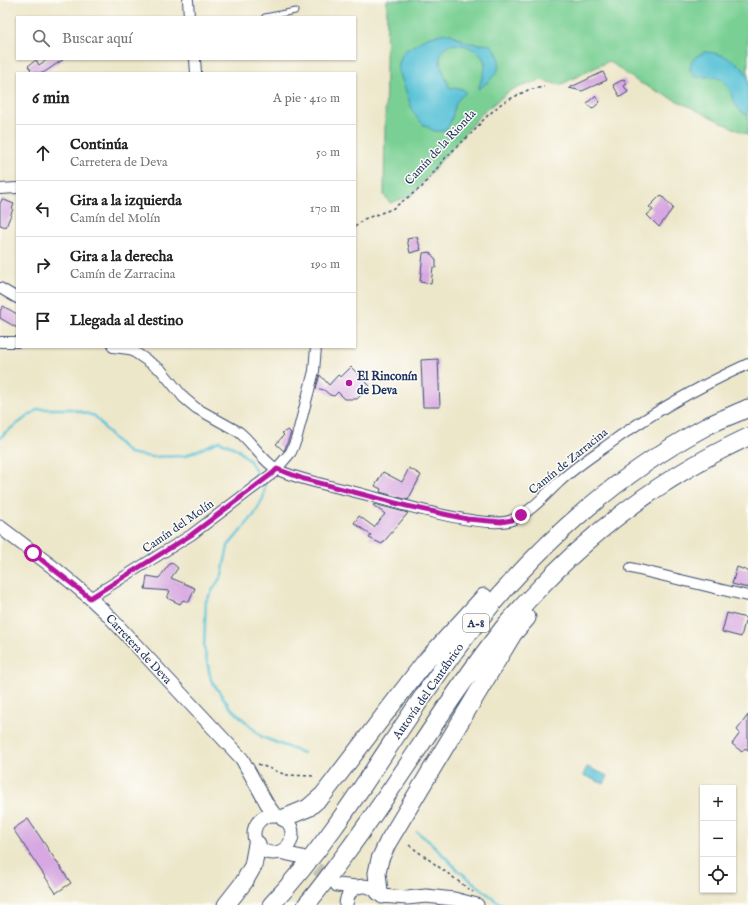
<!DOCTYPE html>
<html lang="es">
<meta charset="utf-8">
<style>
:root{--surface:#fff;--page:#f6f6f6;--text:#222;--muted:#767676;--line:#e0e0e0}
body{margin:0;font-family:"IM FELL English",serif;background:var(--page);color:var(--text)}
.controls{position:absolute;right:12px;bottom:12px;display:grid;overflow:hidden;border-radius:0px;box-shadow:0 1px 3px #0004}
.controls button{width:36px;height:36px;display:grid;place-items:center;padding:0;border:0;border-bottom:1px solid var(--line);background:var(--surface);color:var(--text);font:20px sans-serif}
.stop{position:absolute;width:12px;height:12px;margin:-9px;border:3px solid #b5179e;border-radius:50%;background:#fff}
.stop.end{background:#b5179e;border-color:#fff;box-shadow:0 1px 4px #0008}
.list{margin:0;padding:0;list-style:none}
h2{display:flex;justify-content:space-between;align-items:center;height:52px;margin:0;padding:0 16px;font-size:17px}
h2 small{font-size:13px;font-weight:400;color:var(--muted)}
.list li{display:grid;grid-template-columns:26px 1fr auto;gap:12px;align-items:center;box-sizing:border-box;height:56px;padding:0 16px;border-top:1px solid var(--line)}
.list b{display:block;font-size:15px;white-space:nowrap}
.list p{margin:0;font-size:13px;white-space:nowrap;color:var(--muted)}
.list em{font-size:13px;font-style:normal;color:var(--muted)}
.icon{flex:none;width:22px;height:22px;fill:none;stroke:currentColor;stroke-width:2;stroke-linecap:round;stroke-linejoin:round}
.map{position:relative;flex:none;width:748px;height:905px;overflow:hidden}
.search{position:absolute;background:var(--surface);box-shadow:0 1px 3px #0004;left:16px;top:16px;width:340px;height:44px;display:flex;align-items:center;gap:10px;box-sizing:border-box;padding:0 14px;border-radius:0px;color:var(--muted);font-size:15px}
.panel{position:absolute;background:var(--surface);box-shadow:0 1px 3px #0004;left:16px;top:72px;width:340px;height:276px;border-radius:0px}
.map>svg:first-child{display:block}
.green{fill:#7ad094;stroke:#4a8079}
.water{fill:#5ac3d7;stroke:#3a799a}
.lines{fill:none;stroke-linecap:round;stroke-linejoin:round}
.stream{stroke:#5ac3d7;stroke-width:2.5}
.building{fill:#d7a8e1}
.secondary-tunnel{stroke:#c3c2b4;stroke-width:13;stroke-dasharray:13 6;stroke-linecap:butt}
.lane-casing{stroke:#3a4b6e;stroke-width:7}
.street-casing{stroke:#3a4b6e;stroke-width:12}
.secondary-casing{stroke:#3a4b6e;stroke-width:15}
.highway-casing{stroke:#3a4b6e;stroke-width:19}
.path{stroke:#3a4b6e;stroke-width:1.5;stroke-dasharray:3 3;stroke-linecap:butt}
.lane{stroke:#fff;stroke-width:5}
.street{stroke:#fff;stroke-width:10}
.secondary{stroke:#fff;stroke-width:13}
.highway{stroke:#fff;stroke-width:17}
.route{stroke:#b5179e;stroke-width:5}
.poi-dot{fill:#b5179e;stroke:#fdfcf7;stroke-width:1.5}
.labels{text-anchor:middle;stroke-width:3;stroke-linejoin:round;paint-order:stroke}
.shield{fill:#fdfcf7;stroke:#5f6c8c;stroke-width:1}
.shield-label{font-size:11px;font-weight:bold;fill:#1b2f5e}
.street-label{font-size:12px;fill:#1b2f5e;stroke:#fdfcf7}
.poi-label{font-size:12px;font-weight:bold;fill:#1b2f5e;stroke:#fdfcf7;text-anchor:start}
</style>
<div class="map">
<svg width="748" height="905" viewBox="0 0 748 905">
<rect width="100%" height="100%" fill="#fdfcf7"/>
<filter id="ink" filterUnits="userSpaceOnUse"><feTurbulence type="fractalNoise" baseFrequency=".025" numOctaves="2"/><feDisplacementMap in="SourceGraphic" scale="8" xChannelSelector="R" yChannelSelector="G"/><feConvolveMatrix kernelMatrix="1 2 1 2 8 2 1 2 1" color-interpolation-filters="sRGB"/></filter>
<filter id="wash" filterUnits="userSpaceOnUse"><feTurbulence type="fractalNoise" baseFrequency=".012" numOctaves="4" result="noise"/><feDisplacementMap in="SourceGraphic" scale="16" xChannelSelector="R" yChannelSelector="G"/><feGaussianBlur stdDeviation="0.9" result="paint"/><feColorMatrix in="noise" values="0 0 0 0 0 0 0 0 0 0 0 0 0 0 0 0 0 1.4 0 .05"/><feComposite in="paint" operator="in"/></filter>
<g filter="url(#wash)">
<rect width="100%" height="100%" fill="#ede7ca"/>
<path class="green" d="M387,0H748V135L638,82L609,61L560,85L541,80L511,90L482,113L411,196L390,203L384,195Z"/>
<path class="water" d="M446,33L451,34L468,43L491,45C509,64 495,78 478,89C480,83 486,70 485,65C484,46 441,33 440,58C439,65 447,81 450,88L462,89L465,91V93C462,96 458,99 456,103C451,115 455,120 444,131H434L424,125L418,119L413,112L398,68L402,54L406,50L428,37Z
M705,52C719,52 744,62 748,78C748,87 748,105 748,115C729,109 734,82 717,78C710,75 702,78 695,77L690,70C691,59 695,56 705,52Z
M587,767L608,776L604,784L583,775Z"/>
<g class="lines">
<path class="stream" d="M0,438L6,432L38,409H71L95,416L109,434L129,453L151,457L185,456L219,441L237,449L250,461L261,480
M264,484L265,486L263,499L254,515L228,546L222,575L206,601L204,647L211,680L229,706L262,737L303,753
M417,832L430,842L459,871L499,903L504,905"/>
</g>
<g id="blocks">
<path class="building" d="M48,59H64L43,73H28L31,70L28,66L36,60L39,65Z
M603,72L607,80L582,91L569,88Z
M624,79L627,84L624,86L628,92L620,97L613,85Z
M595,96L600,102L592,109L587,103Z
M661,195L673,208L659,227L647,215L653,210L649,207Z
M2,199L14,204L12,209H13L6,227L0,225V204Z
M417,237L421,250L410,253L407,239Z
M430,252L436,260V268L433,267L431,284L420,282L423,253Z
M3,306L17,314V328L0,318V311Z
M438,359L440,407H423L421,360Z
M351,367L370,386L357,399H345L338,392L334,396L330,395L324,390L316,388L320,375L329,385L338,375L341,377Z
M288,430L291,433L284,451L276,444L284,435L282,433Z
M409,468L421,475L408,500L380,492L381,489L375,486L383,472L402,482Z
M374,504L408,513L382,544L369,538L371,535L354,523L359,516L374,527L385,514L373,505Z
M171,562L178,568L171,578L195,588L189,602L183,600L180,604L167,598L170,591L145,589L147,576L159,578Z
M737,567L748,571V588L732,584Z
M727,613L746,618L741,637L722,632Z
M748,715V750L745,748L742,752L732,744L740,733L737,730Z
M28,819L71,883L56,893L13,829Z"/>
</g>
</g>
<g filter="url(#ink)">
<use href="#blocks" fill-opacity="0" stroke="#3a4b6e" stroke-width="1"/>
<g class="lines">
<path class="secondary-tunnel" d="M302,857L335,883"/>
<g class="lane-casing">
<path id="lane" d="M265,17L295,11"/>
</g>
<g class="street-casing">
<path id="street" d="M188,0L189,17
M195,59L196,73
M0,189L17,188
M0,288L17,298
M0,342H17
M113,347L129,349
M127,347L161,370L184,398L196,408L239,432C252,442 263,462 278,470C303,481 332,486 359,493C390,501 486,531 512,520C531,512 545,495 559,482C573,469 589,458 605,447C649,414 698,387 748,364
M631,568L748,596
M90,598L191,535L273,473L291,452L296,440L314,371L316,347"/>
</g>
<g class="secondary-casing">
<path id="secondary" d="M0,527L58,571L90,598L105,612L242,759L267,804L275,815
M254 834a19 19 0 1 1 38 0a19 19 0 1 1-38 0Z
M279,852L302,857
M337,885L357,887
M381,896L407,898L426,896L454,899L477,905
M346,905C347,883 371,880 382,897"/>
</g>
<g class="highway-casing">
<path id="highway" d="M284,818L308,808L323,795L424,663L484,597
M379,892L377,873L380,859L388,842L513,634L527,618
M226,905L244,882L253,866L257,844
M271,905C338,834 385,748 442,669C512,570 601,483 709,425C722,419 735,414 748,408
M306,905C320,889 333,870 346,853C401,780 447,699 504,627C512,617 522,607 530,598C593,529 664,476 748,437"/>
</g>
<path class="path" d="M355,227L364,219L392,209L422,187L446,157L474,131L485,118L502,103L528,90L544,87
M258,764L286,775L314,776
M409,845L473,892"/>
<use href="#lane" class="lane"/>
<use href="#street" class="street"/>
<use href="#secondary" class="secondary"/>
<use href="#highway" class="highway"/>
</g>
</g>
<g class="lines" filter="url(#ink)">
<path class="route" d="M33,553L90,598L191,535L273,473L277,469L304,479L407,506L467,519L501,522L512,520L521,515"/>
</g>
<circle class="poi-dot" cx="349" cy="383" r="4"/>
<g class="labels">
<rect class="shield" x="463" y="614" width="26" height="18" rx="3"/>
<g class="shield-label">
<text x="476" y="627">A-8</text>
</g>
<g class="street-label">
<text transform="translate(440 147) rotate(-47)" y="4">Camín de la Rionda</text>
<text transform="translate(568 461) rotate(-39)" y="4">Camín de Zarracina</text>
<text transform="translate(178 526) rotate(-35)" y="4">Camín del Molín</text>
<text transform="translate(139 649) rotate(47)" y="4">Carretera de Deva</text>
<text transform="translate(428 691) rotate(-55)" y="4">Autovía del Cantábrico</text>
</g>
<g class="poi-label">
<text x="357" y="380">El Rinconín<tspan x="357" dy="14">de Deva</tspan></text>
</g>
</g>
</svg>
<div class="controls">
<button>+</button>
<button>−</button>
<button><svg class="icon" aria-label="locate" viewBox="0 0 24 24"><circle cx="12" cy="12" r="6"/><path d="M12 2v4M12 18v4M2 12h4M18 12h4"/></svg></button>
</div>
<div class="stop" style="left:33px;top:553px"></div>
<div class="stop end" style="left:521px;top:515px"></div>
<div class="search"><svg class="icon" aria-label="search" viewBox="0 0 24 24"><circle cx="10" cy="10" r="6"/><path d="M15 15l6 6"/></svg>Buscar aquí</div>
<section class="panel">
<h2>6 min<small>A pie · 410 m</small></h2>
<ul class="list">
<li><svg class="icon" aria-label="ahead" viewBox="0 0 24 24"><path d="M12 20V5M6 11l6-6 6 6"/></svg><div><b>Continúa</b><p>Carretera de Deva</p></div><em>50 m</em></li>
<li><svg class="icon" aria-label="left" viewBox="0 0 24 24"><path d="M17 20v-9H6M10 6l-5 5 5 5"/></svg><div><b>Gira a la izquierda</b><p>Camín del Molín</p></div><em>170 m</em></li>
<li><svg class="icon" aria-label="right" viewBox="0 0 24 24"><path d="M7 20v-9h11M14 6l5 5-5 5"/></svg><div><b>Gira a la derecha</b><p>Camín de Zarracina</p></div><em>190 m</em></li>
<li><svg class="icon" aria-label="arrive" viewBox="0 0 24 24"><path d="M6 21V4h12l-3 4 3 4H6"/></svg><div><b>Llegada al destino</b></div></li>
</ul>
</section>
</div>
